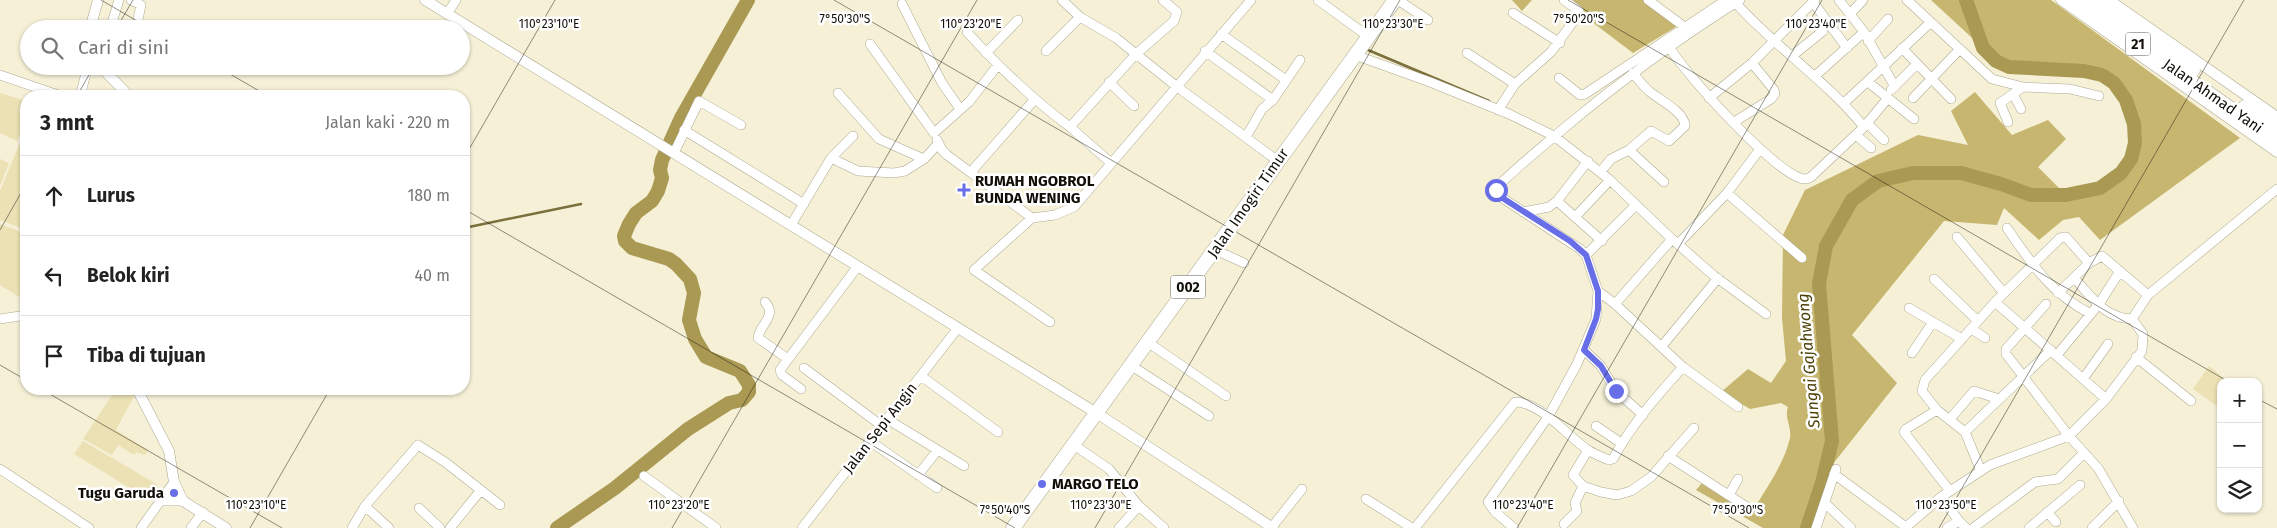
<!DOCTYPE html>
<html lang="id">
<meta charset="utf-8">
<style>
:root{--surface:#fff;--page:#f6f6f6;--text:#222;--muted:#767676;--line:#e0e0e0}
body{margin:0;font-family:"Fira Sans",sans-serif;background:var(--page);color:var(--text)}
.controls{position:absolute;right:15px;bottom:15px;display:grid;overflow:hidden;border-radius:10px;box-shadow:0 1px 4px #0004}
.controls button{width:45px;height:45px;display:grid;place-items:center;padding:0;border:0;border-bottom:1px solid var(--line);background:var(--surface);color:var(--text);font:25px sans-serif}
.stop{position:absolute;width:15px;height:15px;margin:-11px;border:4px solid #676ee7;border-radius:50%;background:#fff}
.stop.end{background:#676ee7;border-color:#fff;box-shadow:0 1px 5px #0008}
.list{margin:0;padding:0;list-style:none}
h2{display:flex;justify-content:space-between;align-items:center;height:65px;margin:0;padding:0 20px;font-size:21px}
h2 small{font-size:16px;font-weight:400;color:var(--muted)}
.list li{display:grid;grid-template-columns:32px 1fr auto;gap:15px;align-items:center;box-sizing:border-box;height:80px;padding:0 20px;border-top:1px solid var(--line)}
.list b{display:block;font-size:19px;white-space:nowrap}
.list em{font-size:16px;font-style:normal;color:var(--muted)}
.icon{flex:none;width:28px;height:28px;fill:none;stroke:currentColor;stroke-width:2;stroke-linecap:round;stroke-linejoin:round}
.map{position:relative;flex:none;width:2277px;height:528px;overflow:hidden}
.search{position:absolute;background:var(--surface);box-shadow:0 1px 4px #0004;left:20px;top:20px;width:450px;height:55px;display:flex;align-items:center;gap:12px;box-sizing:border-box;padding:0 18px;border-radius:28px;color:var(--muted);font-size:19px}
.panel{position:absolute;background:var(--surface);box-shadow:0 1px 4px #0004;left:20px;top:90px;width:450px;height:305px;border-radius:20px}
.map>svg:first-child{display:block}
.green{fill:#ebe1b4}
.forest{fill:#c6b66f}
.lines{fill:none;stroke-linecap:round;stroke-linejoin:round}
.stream{stroke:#7b6f3c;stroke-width:2.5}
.river{stroke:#a99953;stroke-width:14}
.minor-casing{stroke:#aea990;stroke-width:10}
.tertiary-casing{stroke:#aea990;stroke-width:11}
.primary-casing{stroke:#aea990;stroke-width:15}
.trunk-casing{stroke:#aea990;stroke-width:15}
.minor{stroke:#fff;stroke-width:9}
.tertiary{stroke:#fff;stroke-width:10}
.primary{stroke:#fff;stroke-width:14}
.trunk{stroke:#fff;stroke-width:14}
.route{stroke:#676ee7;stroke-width:6}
.ticks{fill:none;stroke:#100e06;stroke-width:1;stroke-opacity:0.45}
.poi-dot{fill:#676ee7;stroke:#fff;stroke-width:2}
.labels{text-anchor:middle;stroke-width:5;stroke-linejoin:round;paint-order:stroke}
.shield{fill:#fff;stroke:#585651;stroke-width:1}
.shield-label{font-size:14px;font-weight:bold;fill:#100e06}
.street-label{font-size:15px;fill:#100e06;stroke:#fff}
.poi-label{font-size:15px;font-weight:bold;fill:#100e06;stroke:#fff;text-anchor:start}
.water-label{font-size:16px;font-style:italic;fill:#4d4107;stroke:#fff}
.ticks-label{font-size:12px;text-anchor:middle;fill:#100e06;stroke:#fff;stroke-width:5;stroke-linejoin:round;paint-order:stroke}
</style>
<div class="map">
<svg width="2277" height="528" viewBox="0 0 2277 528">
<rect width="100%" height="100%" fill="#f5f0d6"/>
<path class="green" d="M0,93L26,101V121L17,141L0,133Z
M26,128V230L0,220V191Z
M0,159L9,163L0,186Z
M0,224L26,234V301L0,285Z
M2209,366L2229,382H2221V409L2193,389Z
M116,389H130L135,394L116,430L148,450L145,455L136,452L134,455L118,445L112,455L83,439Z
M83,441L158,485L156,494L151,501L74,454Z"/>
<path class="forest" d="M1512,0H1532L1522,11Z
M1563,0H1643L1679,25L1633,53Z
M1931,0H2051L2240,138L2100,240L2079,217L2063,220L2039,240L2004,208L1997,225L1944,221L1852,335L1897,383L1821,479L1806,528H1763L1696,490L1702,483L1752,512C1766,489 1784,464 1790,438C1792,427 1784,418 1788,407L1781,403L1750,409L1721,392L1748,369L1771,383L1786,361L1782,318L1783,235L1805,190L1918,135L1968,145L1951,111L1975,92L2012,135L2048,120L2066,139L2038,167L2066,195L2121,173L2134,143V124L2102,75L2084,71L2032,70L1983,48Z"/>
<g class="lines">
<path class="stream" d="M1368,50L1489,101
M464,228L581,204"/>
<path class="river" d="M557,528L615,488L688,429L729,403L742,400L749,392V385L740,371L706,357L695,339L689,320L694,293L690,279L676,264L669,259L632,248L625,241L624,236L629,224L636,213L652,201L658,191L662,178L660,170L662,160L681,118L748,0
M1807,528L1822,483L1832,441L1819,284L1826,246L1852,200L1878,181L1913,173H1961L2001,184L2031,195H2066L2100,188L2121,173L2131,159L2135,143L2134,124L2126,100L2114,83L2102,75L2084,71L2009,67L1996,61L1983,48L1966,0"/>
<g class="minor-casing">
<path id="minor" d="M131,0L141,5L136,29
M1062,0L1080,17L1116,38L1176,86L1278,161
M1318,0L1369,37
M1398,0L1428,20
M1648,0L1686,28L1689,32
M1733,0C1773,46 1825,79 1864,127
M1839,0L1864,32L1895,87
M1907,0L1992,79L2023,87L2070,89L2099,96
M1813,2L1847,48
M902,4L942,83L960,109
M1513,13L1560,43
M1851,13L1863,0
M447,14L456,0
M110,29L119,0
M967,32C999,67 1032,99 1070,127L1136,54L1174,21L1177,12L1163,0
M1221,34L1286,80
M1666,41C1679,69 1772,169 1800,178C1805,180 1807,179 1811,177L1864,127L1888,98
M1868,41L1888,19
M870,44L934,133L969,102L998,65
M1902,48L1951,99
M1046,51L1080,17
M1205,51L1273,100
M986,53L1018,20
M1467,53L1515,84
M1355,55L1430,82L1509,114L1554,136L1610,180L1672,239L1713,275L1766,314
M1792,56L1823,31
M0,75L61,96
M1815,76L1864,32
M1559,78L1580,95L1585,94L1726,0
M1109,82L1134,106
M1868,82L1914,119
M1891,90L1917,64
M838,93L879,139L924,159
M2013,94L2021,109
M80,96L88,66
M1709,98L1752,63L1815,0
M1913,98L1960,49
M1844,103L1931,22
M1498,110L1515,84L1551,52L1578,15L1579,11L1564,0
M1734,122L1771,99L1775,94L1774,90L1752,63
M2008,122L2000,103L2023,87
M1867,123L1884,140
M1070,127L1111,163
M684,130L804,204
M1856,135L1871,148
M1246,137L1262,109L1273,100L1300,60
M937,140L942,150L947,155L1032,218
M1629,150L1664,182
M674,153L699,101L741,125
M831,158L853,136
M1601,171L1611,159L1629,150L1651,131L1669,141L1685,126C1685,112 1658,99 1649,91C1643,86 1638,79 1633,73
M971,172L1035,99
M1727,193L1802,258
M1557,201L1602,241
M1523,212L1549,207L1557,201L1588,161
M1576,216L1610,180
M791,225L831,158L858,171L894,173L905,171L924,159L938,144
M2007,228C2031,263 2051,294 2091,314
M1957,237L2004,293
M1678,244L1727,193L1760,149
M1215,250L1244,263
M1586,255L1636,205
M2074,278C2092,297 2104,318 2132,319
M1934,279L1978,321
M1598,291L1615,304
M2058,293L2089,263L2102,256L2148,295
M765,302C778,316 759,325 758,338L788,359
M1995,302L2106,399
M2046,304L2006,349V354L2069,436L2098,468L2133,528
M1909,308L1962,339
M0,319L26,315
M1050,322L974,270L1032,218L1055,215L1074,207L1251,0
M1972,329L1985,338
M1149,343L1226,396
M1662,346L1718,278
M1584,350L1601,366L1616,391L1643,415
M2051,350L1965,432L1937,410L1922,391L1925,380L1995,302L2060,238L2066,237L2089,263
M1912,353L1933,322
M2057,355L2099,304L2120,271
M2136,357L2191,401
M1132,366L1209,416
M1683,367L1738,407
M804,368L882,426
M921,376L998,432
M2083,379L2108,344
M801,389L782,375L780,370L858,266
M1937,410L1906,429L1904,432L1950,491
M887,419L964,466
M1950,419L1974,391L1999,399
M1596,426L1621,443
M1965,432L1981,471
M870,441L937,488
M1074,445L1109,469L1139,506L1164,528
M1588,450L1573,475L1583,486L1601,492L1617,495L1631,491L1651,477L1694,428
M1668,456L1750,509
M0,469L89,528
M1834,474L1906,527L1941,497L1990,465L2069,436L2106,399L2142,351L2143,334L2132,319L2148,295L2277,189
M918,475L937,451
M644,476L716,528
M1729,495L1738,479
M1941,497L1959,521
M1366,499L1412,528
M162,501H183
M1825,503L1851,528
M365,506L389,528
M419,508L440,528
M2047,512L2056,522
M1564,524L1577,511L1575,503L1583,486
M1272,527L1302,489
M141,528L174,482
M191,528L203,512
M352,528L365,506L418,445L445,462L500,505
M450,528L481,490
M802,528L958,328
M1119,528L1139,506
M1415,528L1515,402C1541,402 1567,436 1588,450C1594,454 1602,457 1609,460L1613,459C1631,425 1657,396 1683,367L1615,304L1672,239
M1514,528L1495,512L1488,502L1548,417L1577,364L1596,319L1598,291L1586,255L1580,249L1501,197L1496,191L1497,187C1518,166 1541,148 1563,129C1619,82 1678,39 1740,0
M1816,528L1836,469
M1947,528L1959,521L1966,528
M1973,528L2035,482L2058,479L2084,453
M2029,528L2080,485
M2092,528L2119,501"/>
</g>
<g class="tertiary-casing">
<path id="tertiary" d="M425,0L1098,414L1273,528
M2061,0L2277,152
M2109,0L2277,117
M90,29L98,0
M100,66L129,96
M137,389L169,451L174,482L183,501L226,528"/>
</g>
<g class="primary-casing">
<path id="primary" d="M1013,528L1395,0"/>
</g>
<g class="trunk-casing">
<path id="trunk" d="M2075,0L2277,141
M2093,0L2193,70
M2245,107L2277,129"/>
</g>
<use href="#minor" class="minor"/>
<use href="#tertiary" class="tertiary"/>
<use href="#primary" class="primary"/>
<use href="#trunk" class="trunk"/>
</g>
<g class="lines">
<path class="route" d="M1496,190L1501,197L1570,241L1586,255L1598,291V309L1596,319L1584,350L1601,366L1616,391"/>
</g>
<path class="ticks" d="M101,0L151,29M834,0L1749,528M1568,0L2229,382M116,29L133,0M216,66L268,96M77,96L94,66M464,158L555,0M464,209L1015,528M0,230L26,184M0,365L26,380M41,389L282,528M2258,399L2277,409M250,528L330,389M672,528L977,0M1095,528L1400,0M1517,528L1822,0M1939,528L2244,0"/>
<g class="poi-dot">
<path d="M961.5 182.5h5v5h5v5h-5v5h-5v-5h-5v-5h5z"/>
<circle cx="1042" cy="484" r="5"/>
<circle cx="174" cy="493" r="5"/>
</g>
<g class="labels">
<g class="shield">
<rect x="2125.5" y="32.5" width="25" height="23" rx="4"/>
<rect x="1170.5" y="275.5" width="35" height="23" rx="4"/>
</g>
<g class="shield-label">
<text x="2138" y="49">21</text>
<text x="1188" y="292">002</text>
</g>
<g class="street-label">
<text transform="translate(2213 96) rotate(35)" y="5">Jalan Ahmad Yani</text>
<text transform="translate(1248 203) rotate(-55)" y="5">Jalan Imogiri Timur</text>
<text transform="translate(880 428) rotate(-52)" y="5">Jalan Sepi Angin</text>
</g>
<g class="poi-label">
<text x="975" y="186">RUMAH NGOBROL<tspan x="975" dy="17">BUNDA WENING</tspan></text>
<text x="1052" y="489">MARGO TELO</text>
<text x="164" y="498" text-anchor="end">Tugu Garuda</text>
</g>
<g class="water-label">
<text transform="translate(1808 361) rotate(-95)" y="6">Sungai Gajahwong</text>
</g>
</g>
<g class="ticks-label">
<text x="845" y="23">7°50'30"S</text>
<text x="1579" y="23">7°50'20"S</text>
<text x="1393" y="28">110°23'30"E</text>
<text x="549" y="28">110°23'10"E</text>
<text x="971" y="28">110°23'20"E</text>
<text x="1816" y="28">110°23'40"E</text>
<text x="256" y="509">110°23'10"E</text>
<text x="679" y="509">110°23'20"E</text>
<text x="1101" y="509">110°23'30"E</text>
<text x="1523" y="509">110°23'40"E</text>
<text x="1946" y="509">110°23'50"E</text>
<text x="1005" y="514">7°50'40"S</text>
<text x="1738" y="514">7°50'30"S</text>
</g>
</svg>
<div class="controls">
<button>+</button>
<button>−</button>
<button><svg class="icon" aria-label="layers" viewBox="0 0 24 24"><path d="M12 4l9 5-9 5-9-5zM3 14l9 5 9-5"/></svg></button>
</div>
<div class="stop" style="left:1496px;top:190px"></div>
<div class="stop end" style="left:1616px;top:391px"></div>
<div class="search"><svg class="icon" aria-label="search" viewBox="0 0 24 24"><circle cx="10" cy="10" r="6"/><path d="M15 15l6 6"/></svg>Cari di sini</div>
<section class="panel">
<h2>3 mnt<small>Jalan kaki · 220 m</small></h2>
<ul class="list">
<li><svg class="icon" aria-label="ahead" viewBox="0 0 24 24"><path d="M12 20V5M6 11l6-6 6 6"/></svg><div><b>Lurus</b></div><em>180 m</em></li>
<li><svg class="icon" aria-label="left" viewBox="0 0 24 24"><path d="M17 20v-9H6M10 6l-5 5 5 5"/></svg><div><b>Belok kiri</b></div><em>40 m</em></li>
<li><svg class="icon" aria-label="arrive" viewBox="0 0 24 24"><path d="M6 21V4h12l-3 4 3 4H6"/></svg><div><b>Tiba di tujuan</b></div></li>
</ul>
</section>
</div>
